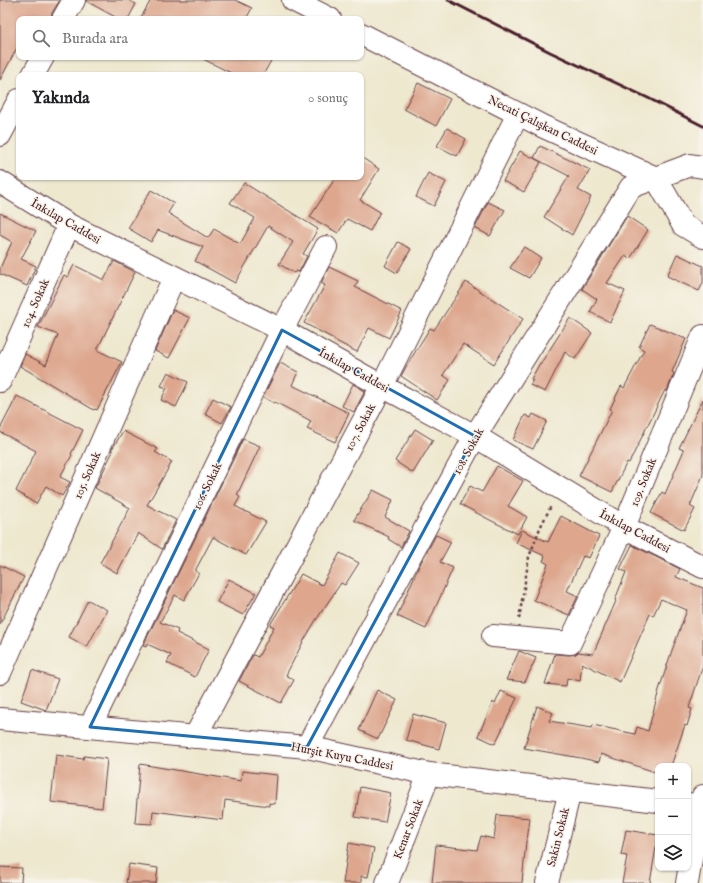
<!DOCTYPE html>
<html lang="tr">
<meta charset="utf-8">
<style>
:root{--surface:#fff;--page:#f2f2f2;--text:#202124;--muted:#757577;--line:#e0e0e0}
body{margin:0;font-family:"IM FELL English",serif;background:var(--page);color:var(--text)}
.controls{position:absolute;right:12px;bottom:12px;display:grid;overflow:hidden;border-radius:8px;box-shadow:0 1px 3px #0004}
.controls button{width:36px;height:36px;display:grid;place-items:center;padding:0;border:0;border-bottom:1px solid var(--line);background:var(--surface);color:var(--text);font:20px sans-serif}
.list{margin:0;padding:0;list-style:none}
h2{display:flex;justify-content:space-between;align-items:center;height:52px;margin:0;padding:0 16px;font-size:17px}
h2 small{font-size:13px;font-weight:400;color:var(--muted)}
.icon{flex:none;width:22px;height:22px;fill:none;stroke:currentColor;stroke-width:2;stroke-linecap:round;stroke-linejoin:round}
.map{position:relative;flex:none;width:703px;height:883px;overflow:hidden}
.search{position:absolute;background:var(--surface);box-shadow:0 1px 3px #0004;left:16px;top:16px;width:348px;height:44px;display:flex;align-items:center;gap:10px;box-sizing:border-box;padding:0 14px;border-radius:8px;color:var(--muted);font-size:15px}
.panel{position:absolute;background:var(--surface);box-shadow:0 1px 3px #0004;left:16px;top:72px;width:348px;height:108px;border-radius:8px}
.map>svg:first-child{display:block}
.building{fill:#dda68d}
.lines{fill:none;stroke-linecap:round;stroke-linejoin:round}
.minor-casing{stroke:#633d44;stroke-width:24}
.tertiary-casing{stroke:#633d44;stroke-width:24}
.path{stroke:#633d44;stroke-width:2.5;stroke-dasharray:3 3;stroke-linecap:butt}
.minor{stroke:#fff;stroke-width:22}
.tertiary{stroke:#fff;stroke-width:22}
.rail{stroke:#4a1f2b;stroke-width:3}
.marked{fill:none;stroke:#1f6fb2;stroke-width:3;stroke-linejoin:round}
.labels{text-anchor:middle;stroke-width:3;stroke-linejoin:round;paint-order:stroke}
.street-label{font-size:12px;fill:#4a1f2b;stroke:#f7f3e8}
</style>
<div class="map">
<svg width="703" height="883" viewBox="0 0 703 883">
<rect width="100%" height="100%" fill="#f7f3e8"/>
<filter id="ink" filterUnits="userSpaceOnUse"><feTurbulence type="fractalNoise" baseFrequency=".025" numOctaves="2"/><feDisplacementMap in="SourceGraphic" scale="8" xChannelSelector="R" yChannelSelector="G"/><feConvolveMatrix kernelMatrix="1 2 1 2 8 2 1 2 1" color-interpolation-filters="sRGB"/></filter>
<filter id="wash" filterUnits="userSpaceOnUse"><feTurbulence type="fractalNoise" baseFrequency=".012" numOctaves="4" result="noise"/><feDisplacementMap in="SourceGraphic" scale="16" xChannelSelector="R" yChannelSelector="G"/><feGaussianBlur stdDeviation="0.9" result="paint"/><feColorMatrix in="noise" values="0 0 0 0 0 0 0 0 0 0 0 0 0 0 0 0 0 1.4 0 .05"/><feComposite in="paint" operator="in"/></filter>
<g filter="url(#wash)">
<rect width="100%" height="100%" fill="#eee8cf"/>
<g id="blocks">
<path class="building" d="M0,0H60L52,13L51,19H19V44L0,80Z
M86,0H128L136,4L128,19H119L86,1Z
M151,0H235L252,8L246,19H140Z
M199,57H273L263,75H235Z
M418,83L450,99L436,126L404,109Z
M447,128L466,139L457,156L437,146Z
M540,146L590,170L578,190L591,197L572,235L544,217L569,176L534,158Z
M520,151L541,162L524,192L503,181Z
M361,157L379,169L360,200L380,212L370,231L347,219L338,233L310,217L336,177H361Z
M428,173L446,182L434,206L416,197Z
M244,183L318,229L303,254L307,256L299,272L296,271L294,273L279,264L293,242L268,226L235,283L195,261L203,247L158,230L151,242L128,228L151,190L174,203L168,213L208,238L214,229L240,244L255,218L230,203Z
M488,202L505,210L490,236L475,228Z
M0,213L36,231L21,259L36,266L27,286L0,274V268L12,242L0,235Z
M627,216L648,230L630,259L625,256L607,283L625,291L610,322L590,312L597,299L582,289Z
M398,242L411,249L397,273L385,266Z
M524,247L541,258L529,278L510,268Z
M677,254L703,266V283L699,291L667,276Z
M114,261L135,272L97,350L122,362L97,410L95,409L94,410L20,366L25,354L46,365L58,335L38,327L64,275L68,277L74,265L104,280Z
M329,267L358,281L355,287L402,311L389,338L369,328L357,352L334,340V339L304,323L325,285L321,283Z
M466,282L523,319L494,364L463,344L443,375L450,380L437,400L401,376L407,365L430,328L434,330Z
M173,310L190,318L169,358L155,351Z
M570,318L592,333L575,359L565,352L545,392L530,385L533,380L531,379L540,363H541Z
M650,324L686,339L672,372L674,373L667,391L665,390L629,463L627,462L612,492L579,476L612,410L610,409L621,386L624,388L644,350L639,347Z
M280,363L298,372L292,385L349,413L335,442L307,429L311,421L275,402L274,403L263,397Z
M168,372L188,382L176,407L161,400L167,388L161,386Z
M353,384L365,391L354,412L342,406Z
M17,396L83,430L71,454L72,455L60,477L70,482L62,496L46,486L36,504L16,491L36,451L0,432V429Z
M213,398L231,407L222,423L205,414Z
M703,399V475L690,506L695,509L684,530L651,513L662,492L665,494L684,450L679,448Z
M533,414L547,421L533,449L513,440L525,415L531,418Z
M415,429L433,440L413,473L395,461Z
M123,431L158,449L155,452L172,462L147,505L176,520L162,549L138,533L117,573L100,563L130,508L95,488L113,451L111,450L114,446Z
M243,439L260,446L237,495L240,497L235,506L266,522L246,555L213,537L195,571L199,573L184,600L175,595L160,622L178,630L177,633L209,649L195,677L167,663L171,655L147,644L146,647L143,646Z
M497,466L523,481L508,506L527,517L518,534L490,520L460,504L470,486L482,492Z
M373,490L393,500L385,517L409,531L401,547L388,539L389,537L354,520Z
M561,516L599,536L589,558L583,556L567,591L578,596L569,615L534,600L548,564L543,561L545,556L516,543L522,530L548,542Z
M436,535L451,542L440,562L453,568L426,629L397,616L419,566Z
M632,545L680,569L676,577L703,588V665L689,708L692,709L687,726L685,725L671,766H658V773L601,754L599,762L581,758L524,748L537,706L553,713L549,721L592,728L593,725L635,734L637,727L648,731L659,690L671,653L687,610L661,599L653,616L650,614L620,682L582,663L580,681L567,678L566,686L545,684L555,654L569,655L576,654L578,652L593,654L616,601L615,600L626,572L620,569Z
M340,553L359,563L345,585L341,583L316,620L303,642L286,675L294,680L281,703L239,681L253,655L258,657L274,627L270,625L301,574L322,585Z
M0,565L24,577L0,624Z
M229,579L256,593L243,615L217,602Z
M88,600L107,610L87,647L69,637Z
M519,651L536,658L525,682L506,680Z
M32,670L58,679L46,710L21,701Z
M377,690L397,700L378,739L359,730Z
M501,691L517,698L495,744L478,736L493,702L495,704Z
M413,714L446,723L439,749L406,740Z
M56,755L83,759L84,756L107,759L102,808L51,802Z
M140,764L241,781L242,771L277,775L275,804L269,803V806L225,800L223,820L153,811L152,824L135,823Z
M360,787L391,793L385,822L355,817Z
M497,815L530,818L527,841H526L522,883H432L436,845L477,850L481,836L494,839Z
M626,830L658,835L650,883H622L627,856L621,855Z
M349,843L374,848L368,877L361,876V883H343Z
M129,864L158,868L156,883H126Z
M0,867L22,868L21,883H0Z"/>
</g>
</g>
<g filter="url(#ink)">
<use href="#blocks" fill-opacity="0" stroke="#633d44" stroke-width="1"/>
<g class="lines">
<g class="minor-casing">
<path id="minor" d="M63,19L74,0
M33,75L43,57
M0,135L19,100
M0,381L69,225
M493,636L570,643L624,527L703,336
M0,673L174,277
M90,727L282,330L326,247
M195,737L382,386L518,114
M307,747L475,436L631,187L690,165L703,167
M387,883L429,774
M547,883L570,791
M687,883L700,806L703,796"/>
</g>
<g class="tertiary-casing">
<path id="tertiary" d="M293,0L330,19
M361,34L544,127L656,178L683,225L703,237
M0,182L69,225L282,330L382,386L475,436L624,527L703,567
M0,719L307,747L429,774L658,801
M688,804L703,806"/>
</g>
<path class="path" d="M519,619L529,557L540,528L551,506"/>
<use href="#minor" class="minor"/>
<use href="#tertiary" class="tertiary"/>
<path class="rail" d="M448,0L550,52L648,98L703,126"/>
</g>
</g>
<path class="marked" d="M282,330L475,436L307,747L90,727Z"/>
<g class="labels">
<g class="street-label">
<text transform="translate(543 125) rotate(26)" y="4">Necati Çalışkan Caddesi</text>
<text transform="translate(66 221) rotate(30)" y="4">İnkılap Caddesi</text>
<text transform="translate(35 303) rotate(-66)" y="4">104. Sokak</text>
<text transform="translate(354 370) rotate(29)" y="4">İnkılap Caddesi</text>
<text transform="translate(360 427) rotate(-62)" y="4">107. Sokak</text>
<text transform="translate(468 451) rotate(-61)" y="4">108. Sokak</text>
<text transform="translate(87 475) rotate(-66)" y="4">105. Sokak</text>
<text transform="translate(643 482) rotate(-68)" y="4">109. Sokak</text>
<text transform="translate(207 486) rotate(-64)" y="4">106. Sokak</text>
<text transform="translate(635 531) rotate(28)" y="4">İnkılap Caddesi</text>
<text transform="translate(342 756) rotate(11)" y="4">Hurşit Kuyu Caddesi</text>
<text transform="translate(408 829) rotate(-69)" y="4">Kenar Sokak</text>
<text transform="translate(558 837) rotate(-76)" y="4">Sakin Sokak</text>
</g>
</g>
</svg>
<div class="controls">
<button>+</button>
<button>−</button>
<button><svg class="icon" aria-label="layers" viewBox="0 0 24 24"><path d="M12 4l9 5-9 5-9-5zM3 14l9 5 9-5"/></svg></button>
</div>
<div class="search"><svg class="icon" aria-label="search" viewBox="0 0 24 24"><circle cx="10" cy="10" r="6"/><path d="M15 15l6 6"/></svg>Burada ara</div>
<section class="panel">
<h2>Yakında<small>0 sonuç</small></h2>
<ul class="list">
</ul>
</section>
</div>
